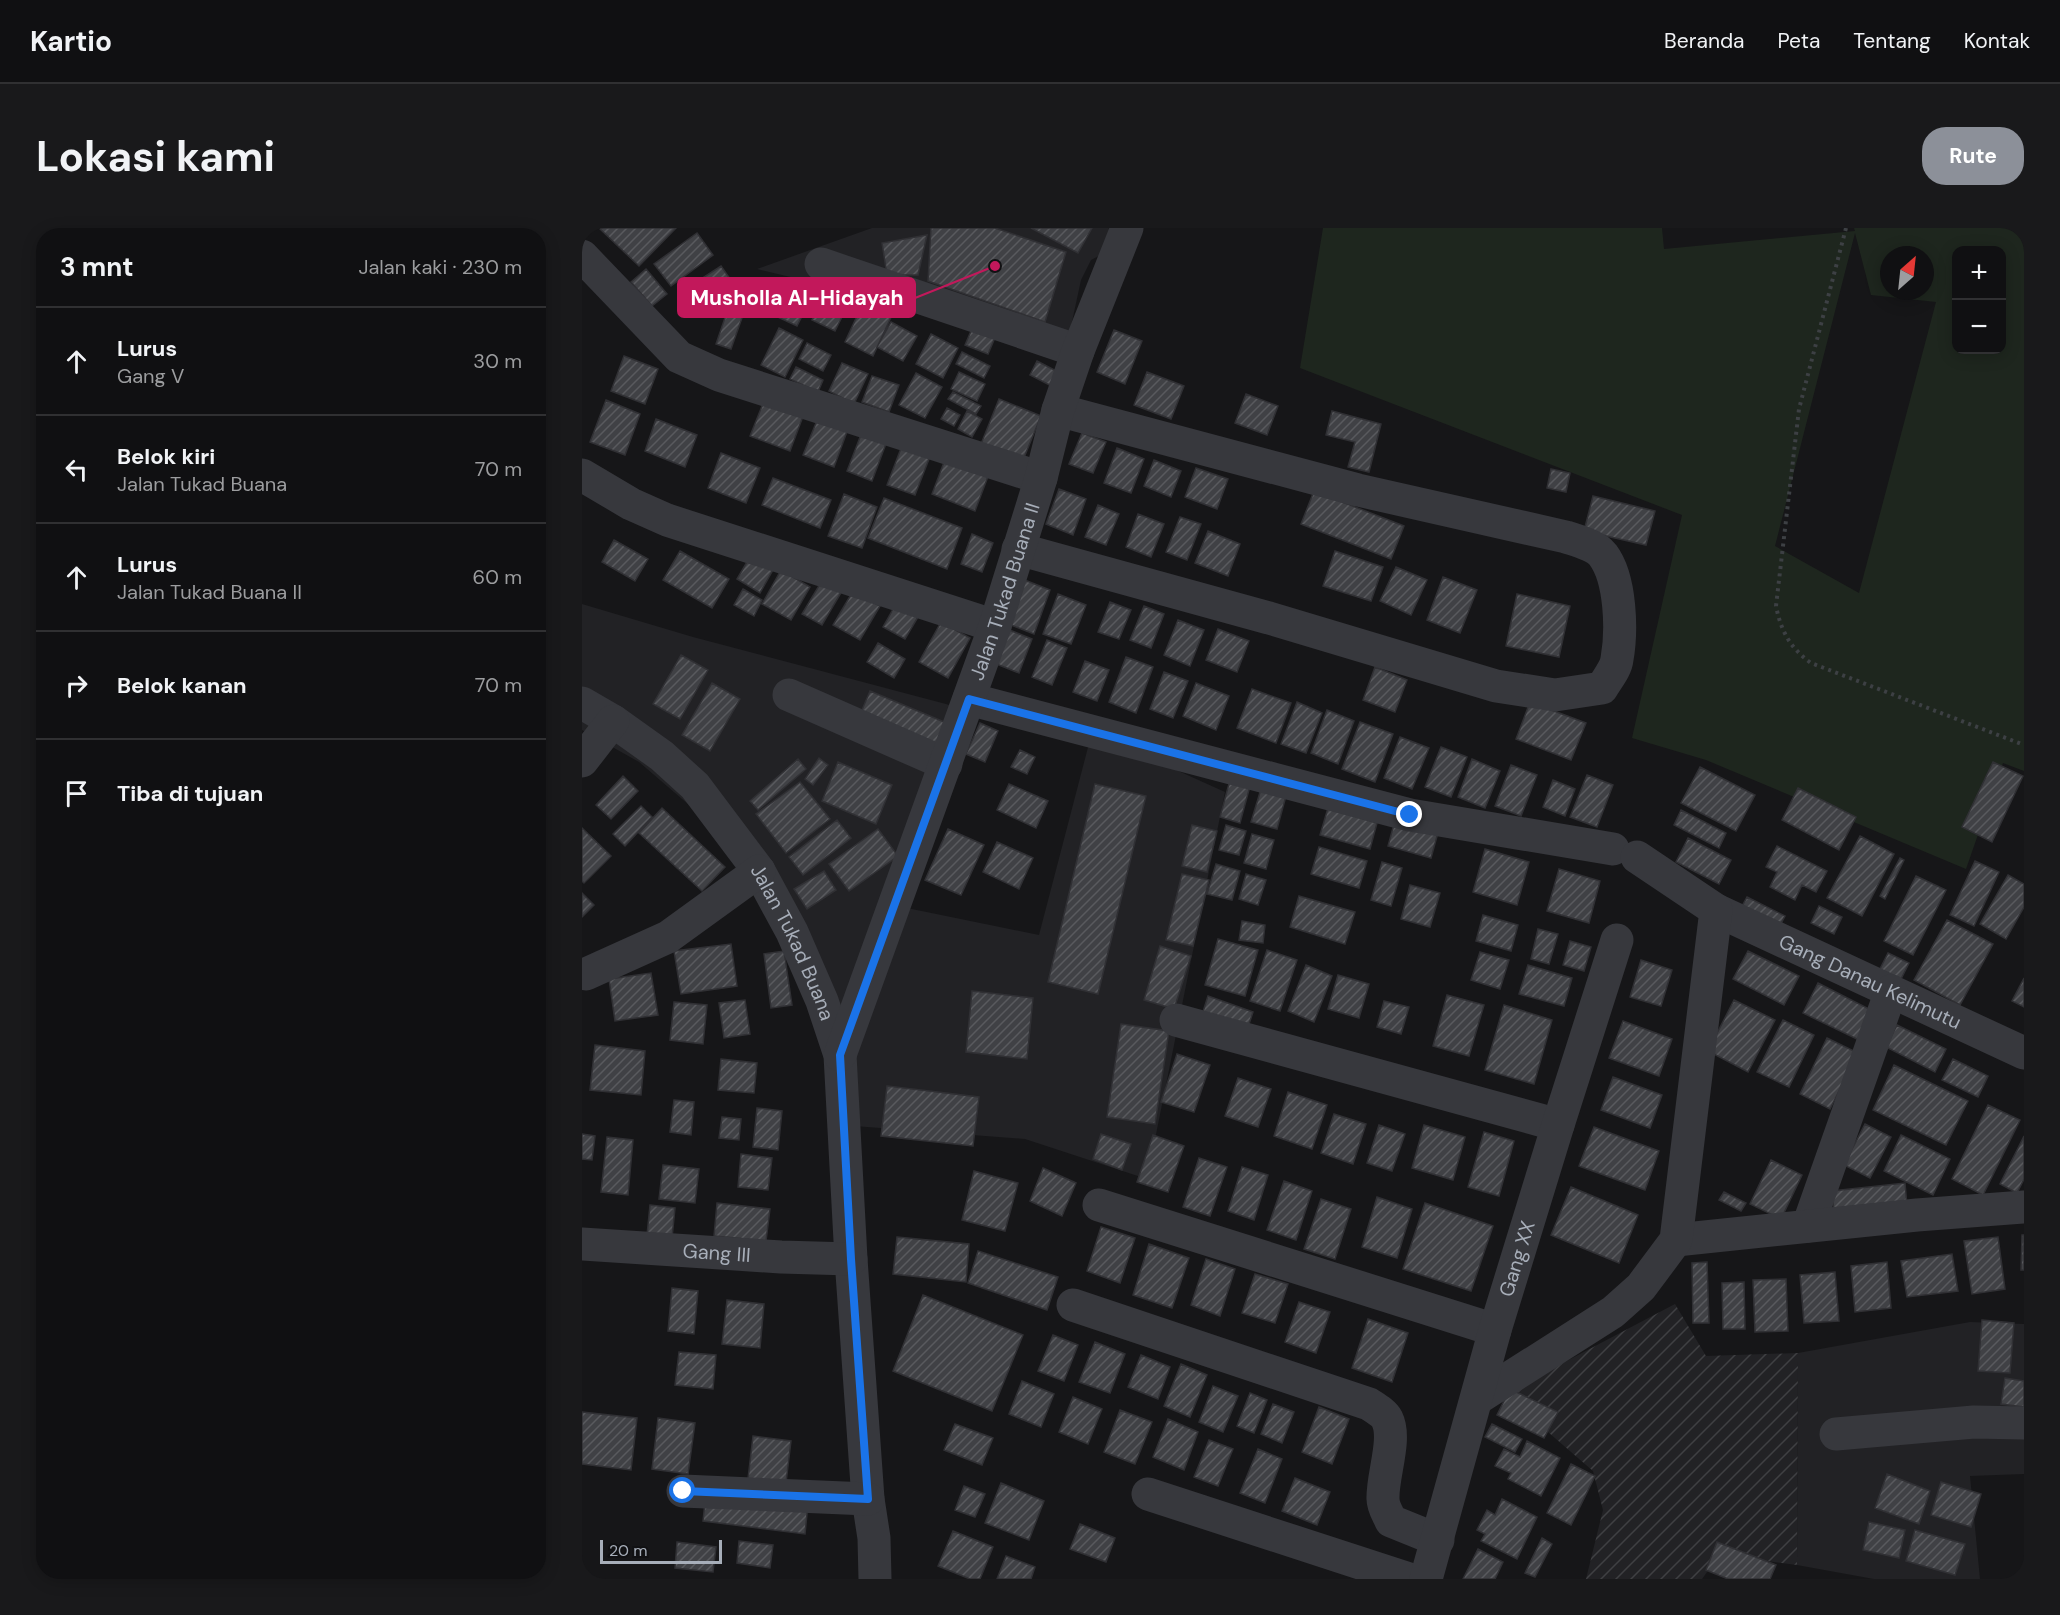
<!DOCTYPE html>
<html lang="id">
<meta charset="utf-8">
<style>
:root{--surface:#101012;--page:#19191b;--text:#f1f3f6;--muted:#9c9d9f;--line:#303032;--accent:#8c9099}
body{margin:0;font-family:"DM Sans",sans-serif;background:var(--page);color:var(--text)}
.controls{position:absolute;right:18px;top:18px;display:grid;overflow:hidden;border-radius:12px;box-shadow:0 3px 15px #0003}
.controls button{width:54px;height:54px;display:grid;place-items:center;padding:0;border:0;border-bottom:2px solid var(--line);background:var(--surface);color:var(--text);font:30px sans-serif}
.compass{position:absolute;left:1298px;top:18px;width:54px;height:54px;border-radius:50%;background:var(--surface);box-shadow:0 3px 15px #0003;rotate:27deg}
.scale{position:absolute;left:18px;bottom:15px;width:122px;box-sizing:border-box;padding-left:6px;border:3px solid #a7aeb9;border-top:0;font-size:16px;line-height:21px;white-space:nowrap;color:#a7aeb9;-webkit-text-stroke:4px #111113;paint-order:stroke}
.stop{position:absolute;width:18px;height:18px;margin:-14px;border:4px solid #1a73e8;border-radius:50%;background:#fff}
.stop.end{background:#1a73e8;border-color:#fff;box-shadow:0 2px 6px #0008}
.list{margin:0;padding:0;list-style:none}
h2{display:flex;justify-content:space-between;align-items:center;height:78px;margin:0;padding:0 24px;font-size:26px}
h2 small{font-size:20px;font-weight:400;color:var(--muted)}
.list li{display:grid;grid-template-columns:39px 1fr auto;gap:18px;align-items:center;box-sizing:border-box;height:108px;padding:0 24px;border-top:2px solid var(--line)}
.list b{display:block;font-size:22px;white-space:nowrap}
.list p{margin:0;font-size:20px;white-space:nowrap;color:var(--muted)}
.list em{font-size:20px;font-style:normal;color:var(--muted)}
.icon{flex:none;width:33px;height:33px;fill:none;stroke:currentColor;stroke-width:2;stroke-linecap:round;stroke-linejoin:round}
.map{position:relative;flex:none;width:1442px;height:1351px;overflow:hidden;border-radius:24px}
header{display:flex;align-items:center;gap:36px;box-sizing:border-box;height:84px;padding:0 30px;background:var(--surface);border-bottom:2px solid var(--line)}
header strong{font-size:28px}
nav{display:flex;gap:33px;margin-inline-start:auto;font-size:21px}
.intro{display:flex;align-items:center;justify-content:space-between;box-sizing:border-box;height:144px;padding:0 36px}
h1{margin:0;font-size:42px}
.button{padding:15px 27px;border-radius:24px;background:var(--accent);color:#fff;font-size:21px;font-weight:700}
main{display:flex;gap:36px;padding:0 36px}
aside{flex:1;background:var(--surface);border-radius:24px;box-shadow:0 3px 15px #0003}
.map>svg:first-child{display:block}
.built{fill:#222225}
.industrial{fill:url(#industrial-furrows)}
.grass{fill:#1e261e;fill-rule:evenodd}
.building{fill:url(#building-hatch);stroke:#303034;stroke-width:1.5}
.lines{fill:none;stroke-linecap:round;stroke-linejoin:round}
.path{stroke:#3d4044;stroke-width:4;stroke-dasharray:3 4.5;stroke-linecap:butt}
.minor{stroke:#37383d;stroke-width:33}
.route{stroke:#1a73e8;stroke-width:8}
.labels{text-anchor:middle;stroke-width:4.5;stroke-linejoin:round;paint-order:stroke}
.street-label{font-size:20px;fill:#a7aeb9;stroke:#111113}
.leader{fill:none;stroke:#c2185b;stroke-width:2}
.callout-dot{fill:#c2185b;stroke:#111113;stroke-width:2}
.callout{fill:#c2185b;stroke:#c2185b;stroke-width:2}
.callout-label{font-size:21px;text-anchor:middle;font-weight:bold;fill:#fff}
</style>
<header>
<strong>Kartio</strong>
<nav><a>Beranda</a><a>Peta</a><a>Tentang</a><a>Kontak</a></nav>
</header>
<div class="intro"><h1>Lokasi kami</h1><a class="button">Rute</a></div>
<main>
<aside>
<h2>3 mnt<small>Jalan kaki · 230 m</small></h2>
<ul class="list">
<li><svg class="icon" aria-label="ahead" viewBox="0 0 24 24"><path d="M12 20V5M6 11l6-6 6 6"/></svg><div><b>Lurus</b><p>Gang V</p></div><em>30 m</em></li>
<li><svg class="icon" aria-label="left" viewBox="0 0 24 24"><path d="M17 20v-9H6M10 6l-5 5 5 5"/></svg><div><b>Belok kiri</b><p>Jalan Tukad Buana</p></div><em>70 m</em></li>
<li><svg class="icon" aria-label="ahead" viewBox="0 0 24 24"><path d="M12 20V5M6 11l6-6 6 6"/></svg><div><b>Lurus</b><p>Jalan Tukad Buana II</p></div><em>60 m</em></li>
<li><svg class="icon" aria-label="right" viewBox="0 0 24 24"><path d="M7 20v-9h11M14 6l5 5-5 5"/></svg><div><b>Belok kanan</b></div><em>70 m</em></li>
<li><svg class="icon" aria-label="arrive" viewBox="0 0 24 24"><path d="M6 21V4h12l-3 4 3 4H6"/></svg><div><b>Tiba di tujuan</b></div></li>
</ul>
</aside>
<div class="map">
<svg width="1442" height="1351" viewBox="0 0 1442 1351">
<defs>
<pattern id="industrial-furrows" width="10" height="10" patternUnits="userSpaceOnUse" patternTransform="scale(1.5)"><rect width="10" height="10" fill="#222225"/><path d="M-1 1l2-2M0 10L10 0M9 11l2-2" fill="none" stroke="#3f4043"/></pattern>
<pattern id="building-hatch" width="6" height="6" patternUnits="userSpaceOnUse" patternTransform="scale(1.5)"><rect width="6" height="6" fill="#404145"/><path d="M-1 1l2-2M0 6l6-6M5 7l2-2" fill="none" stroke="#595a5e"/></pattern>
</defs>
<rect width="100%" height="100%" fill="#161618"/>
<path class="built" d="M290,0H526L552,10L509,32L499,52L483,126L398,94L175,41Z
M0,376L111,409L394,484L325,680L457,707L510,504L643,564L565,951L443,911L246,896L249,811L178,638L57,534L0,502Z
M1388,1094L1442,1096V1246L1388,1248L1398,1351H1292L1215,1337L1216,1125Z"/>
<path class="industrial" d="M1093,1076L1124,1128L1216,1125L1215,1337L1137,1327L1120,1351H1004L1021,1282L1011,1243L922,1166Z"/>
<path class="grass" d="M741,0H1080L1082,21L1273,3L1272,0H1442V543L1421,535L1384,641L1124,532L1050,510L1100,287L718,140ZM1273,5L1289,67L1354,74L1277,365L1193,318ZM1374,22H1420V122H1374ZM1307,27H1343V63H1307Z"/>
<path class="building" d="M17,0H94L57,38Z
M349,0H413L484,24L463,94L346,53Z
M449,0H510L496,25Z
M115,5L131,27L89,58L72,36Z
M345,7L336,47H305L300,15Z
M139,38L155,61L118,86L102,62Z
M64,41L85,66L70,78L49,54Z
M253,47L275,58L253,103L230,92Z
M206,51L232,64L215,98L189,86Z
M282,73L310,87L291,128L263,114Z
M146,81L161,87L149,121L134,116Z
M309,94L335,108L321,133L295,119Z
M392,96L415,105L406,126L383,117Z
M197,100L221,112L203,149L179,137Z
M532,102L560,113L543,156L515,144Z
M349,106L376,120L361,150L334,136Z
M225,115L249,127L241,143L217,131Z
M380,124L408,138L402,150L374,136Z
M42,128L76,141L63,176L29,163Z
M455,133L486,149L479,163L448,147Z
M260,135L286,146L272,176L247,163Z
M214,139L241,152L236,164L208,151Z
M377,144L403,156L395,173L369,161Z
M565,144L602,158L589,191L552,177Z
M334,145L360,159L343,190L317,177Z
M290,148L317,157L307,184L280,174Z
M371,164L399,178L394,186L366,171Z
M664,166L696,178L685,207L653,195Z
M184,168L223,183L208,223L168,208Z
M417,171L459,188L439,237L397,221Z
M24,172L58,186L43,227L8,214Z
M365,180L378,187L372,198L359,191Z
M385,183L400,191L390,209L376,201Z
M750,183L799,196L787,244L766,239L773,214L744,207Z
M236,190L266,201L252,239L221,227Z
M74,191L115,207L103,239L63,223Z
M280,204L305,213L290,253L265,243Z
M500,205L524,214L511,245L487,236Z
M321,215L349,226L333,267L305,257Z
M535,220L562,231L549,265L522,255Z
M367,221L410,238L393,283L350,266Z
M139,225L178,240L164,275L126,260Z
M572,232L599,243L589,269L562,258Z
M614,240L646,251L635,281L603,269Z
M969,241L988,245L984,264L965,260Z
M191,250L249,272L238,300L180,277Z
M477,261L504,271L491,307L464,296Z
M732,263L822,298L809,331L719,296Z
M262,266L295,279L280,320L246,308Z
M1011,268L1073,283L1064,317L1002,303Z
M302,270L380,300L365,341L286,310Z
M516,277L537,286L524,317L503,309Z
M556,286L582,296L569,329L544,319Z
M598,289L619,296L605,332L584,324Z
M626,303L658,316L646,348L613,335Z
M390,306L411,315L400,344L379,336Z
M32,312L66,331L53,353L20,334Z
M98,323L147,351L130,380L81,352Z
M753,323L801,339L789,373L741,358Z
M169,327L192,340L178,365L155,351Z
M814,339L845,352L829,387L798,373Z
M199,342L228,359L209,392L180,376Z
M861,349L895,362L878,405L845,392Z
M241,351L260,363L240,397L220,386Z
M440,351L468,362L452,406L424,395Z
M161,361L180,372L172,388L152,377Z
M271,363L298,378L278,412L251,397Z
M476,366L504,377L489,416L461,406Z
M935,366L988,378L977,429L924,418Z
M528,374L549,382L537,411L516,404Z
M314,376L336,389L323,411L301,399Z
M562,378L582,386L569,420L548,412Z
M596,392L622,402L608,438L582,427Z
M359,394L388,410L366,450L337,434Z
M425,401L450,411L437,445L412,435Z
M636,401L667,413L655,444L624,432Z
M465,412L485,420L470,457L450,449Z
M296,415L323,431L312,450L285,434Z
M99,427L126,442L98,491L71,476Z
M544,429L571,439L554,485L527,474Z
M503,433L527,442L515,473L491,464Z
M793,439L825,452L813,484L781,472Z
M582,444L606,453L591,490L568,481Z
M130,455L158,471L128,523L100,507Z
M614,455L647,468L634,502L601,488Z
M670,461L709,475L694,515L655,500Z
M288,463L367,496L356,522L277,489Z
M715,474L740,485L724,525L699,516Z
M948,474L1004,495L989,532L934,511Z
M745,482L772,493L756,536L729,525Z
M778,494L811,506L793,554L760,541Z
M398,495L416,503L403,534L384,526Z
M818,509L847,520L830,561L802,550Z
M859,519L885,529L869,569L843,559Z
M438,522L453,529L445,546L429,539Z
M237,530L246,537L231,557L223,551Z
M216,531L224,541L176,582L168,573Z
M890,531L918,543L903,580L876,569Z
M256,534L310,557L294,596L240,573Z
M1411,534L1441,548L1410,614L1380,599Z
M929,537L955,547L939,588L913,578Z
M1118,539L1173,567L1154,603L1099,575Z
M1005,547L1031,557L1015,599L988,589Z
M41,548L56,563L29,591L14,577Z
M648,552L668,558L658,595L638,589Z
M971,552L993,561L983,588L961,579Z
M218,554L248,591L204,625L174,586Z
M427,556L466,573L454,600L415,582Z
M513,556L564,568L516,766L466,754Z
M1216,560L1274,589L1257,622L1200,592Z
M679,561L704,568L695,601L669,594Z
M59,578L70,589L43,618L31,606Z
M80,580L143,639L120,663L57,605Z
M746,580L795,595L788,621L738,607Z
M1099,582L1144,605L1137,620L1092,597Z
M814,589L857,601L849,630L806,618Z
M255,592L269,610L221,647L207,629Z
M610,597L635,603L625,644L600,638Z
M644,597L664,603L657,627L637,622Z
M0,600L29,628L2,655L0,653Z
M296,601L316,628L267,663L247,636Z
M366,601L402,617L379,667L343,652Z
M670,606L692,612L684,641L662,635Z
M1278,608L1312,626L1280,688L1245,670Z
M1106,610L1149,632L1137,656L1094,634Z
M415,614L451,630L437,661L401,644Z
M1195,618L1245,643L1234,664L1220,657L1213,672L1188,659L1195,644L1184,639Z
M737,619L785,633L777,660L729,646Z
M903,621L947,634L935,677L891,664Z
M1318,630L1322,632L1303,671L1298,668Z
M1393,633L1417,644L1392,698L1368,687Z
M800,634L820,640L809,678L789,672Z
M634,636L658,643L650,672L625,666Z
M977,641L1018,653L1007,695L965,683Z
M242,643L254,662L225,681L212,661Z
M600,646L627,652L611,718L584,712Z
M664,646L684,652L676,677L657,671Z
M1426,647L1442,656V679L1424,711L1398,696Z
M1334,648L1364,662L1331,727L1302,713Z
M828,657L858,665L848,699L819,691Z
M0,665L12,677L0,689Z
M717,668L773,684L763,716L708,699Z
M1165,669L1203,688L1195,703L1157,684Z
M1237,678L1260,689L1252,706L1229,695Z
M901,687L936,697L929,723L894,713Z
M1365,692L1411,716L1378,777L1332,752Z
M660,693L683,697L681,715L657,712Z
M956,701L976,706L967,736L949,731Z
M636,711L676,722L663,768L623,757Z
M988,713L1009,719L1002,743L981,737Z
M149,716L155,758L99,766L92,723Z
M578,718L609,728L592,781L562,772Z
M685,722L715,732L698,783L668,773Z
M202,723L210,777L189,780L182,726Z
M1166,723L1217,748L1202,777L1151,751Z
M898,724L927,732L918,761L889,752Z
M1306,725L1327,735L1318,753L1297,743Z
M1059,732L1090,742L1079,778L1048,769Z
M724,737L750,748L732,794L706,783Z
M946,737L990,750L982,778L937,766Z
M69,745L76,787L33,793L27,751Z
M756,747L787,756L777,790L746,781Z
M1442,750V779L1430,773Z
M1236,755L1293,784L1279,813L1221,785Z
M390,763L451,770L445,831L384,824Z
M865,767L902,777L887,828L851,818Z
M626,768L671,784L664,805L619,790Z
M163,772L168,806L142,810L137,775Z
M1152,772L1193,792L1166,844L1126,823Z
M802,773L827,779L819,806L795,799Z
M92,774L125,777L121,816L88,812Z
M922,777L970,792L952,856L903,842Z
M1201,792L1232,807L1207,859L1175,844Z
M1041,793L1090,811L1077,848L1027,830Z
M539,796L587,803L573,896L525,889Z
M1315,797L1364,821L1353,844L1304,819Z
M1245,810L1276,825L1248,881L1218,866Z
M13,817L63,823L59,867L8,862Z
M595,826L628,837L612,884L579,874Z
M139,831L175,835L172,865L136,862Z
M1371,831L1406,848L1396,869L1360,852Z
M1312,837L1386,873L1364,917L1291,882Z
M1031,849L1080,867L1068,900L1019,882Z
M656,850L689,861L676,899L643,888Z
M305,858L397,869L391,918L299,908Z
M706,864L745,877L730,921L692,908Z
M92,872L112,874L109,907L88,904Z
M1406,877L1438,892L1401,967L1370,951Z
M175,880L200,883L196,922L171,919Z
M752,886L784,896L771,936L739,925Z
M140,889L159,891L157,912L137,910Z
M1283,896L1309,909L1288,950L1262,937Z
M797,897L823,906L810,943L785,935Z
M842,897L883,909L871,952L830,940Z
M1012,899L1077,923L1063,962L997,938Z
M902,904L932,913L917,968L886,959Z
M0,906L13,908L10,932L0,931Z
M519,906L549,916L540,942L511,931Z
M571,907L602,918L586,964L555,954Z
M1319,907L1368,931L1351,967L1302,943Z
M1442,908V951L1435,965L1418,956Z
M25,909L51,912L46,967L19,964Z
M159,926L190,930L186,962L156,959Z
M617,930L645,939L628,988L601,979Z
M1189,932L1220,947L1199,991L1168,976Z
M81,937L117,941L113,975L77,971Z
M660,939L686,947L672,992L646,983Z
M461,940L494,955L480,988L448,973Z
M392,943L436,955L423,1003L380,992Z
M702,953L730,963L714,1012L685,1002Z
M1323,955L1325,978L1252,985L1250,963Z
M989,959L1056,987L1037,1035L969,1007Z
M1142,964L1164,975L1159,983L1137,972Z
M795,969L830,981L815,1030L780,1019Z
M739,971L769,981L753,1031L722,1021Z
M135,975L188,981L184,1013L132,1008Z
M843,975L911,998L889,1063L821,1041Z
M68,977L93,980L89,1020L64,1017Z
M519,999L553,1010L538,1055L505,1043Z
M1440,1007H1442V1042H1439Z
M315,1009L387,1016L384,1054L311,1046Z
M1416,1009L1423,1061L1390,1066L1382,1013Z
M567,1016L607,1030L590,1080L551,1067Z
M396,1023L476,1049L465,1082L386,1055Z
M1370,1026L1376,1063L1325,1069L1319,1033Z
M624,1031L653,1041L638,1088L609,1077Z
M1125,1034L1127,1095H1111L1110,1035Z
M1305,1034L1309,1080L1273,1084L1269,1038Z
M1253,1044L1257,1093L1222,1095L1218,1047Z
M673,1046L706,1056L693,1095L660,1085Z
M1204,1051L1206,1103L1173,1104L1171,1052Z
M1162,1054L1163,1101H1141L1140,1055Z
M90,1060L116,1063L112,1106L86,1103Z
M341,1067L441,1107L410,1183L311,1143Z
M145,1072L182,1076L178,1120L140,1116Z
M717,1074L748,1084L734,1125L703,1114Z
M786,1091L826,1105L810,1154L770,1140Z
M1400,1092L1432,1095L1428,1145L1396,1143Z
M471,1107L496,1117L482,1153L456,1143Z
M513,1114L543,1126L528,1165L497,1154Z
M97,1124L134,1127L131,1161L93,1157Z
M559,1127L588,1139L576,1171L546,1159Z
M599,1136L625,1147L608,1189L582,1178Z
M1423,1150L1442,1153V1179L1419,1176Z
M440,1153L472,1166L459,1199L427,1186Z
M631,1158L656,1168L641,1204L617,1194Z
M928,1161L976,1184L962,1210L915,1187Z
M668,1165L685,1172L672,1205L655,1198Z
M491,1169L520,1181L506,1216L477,1204Z
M691,1176L712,1184L700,1215L679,1206Z
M737,1179L767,1191L750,1236L720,1224Z
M538,1182L570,1194L553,1236L522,1224Z
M0,1184L55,1190L49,1242L0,1236Z
M76,1190L113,1195L106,1246L70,1241Z
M586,1191L616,1204L602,1242L571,1229Z
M373,1196L411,1210L400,1237L362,1222Z
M910,1196L940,1211L933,1224L903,1209Z
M171,1208L209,1213L203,1263L165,1259Z
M627,1212L651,1221L636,1258L612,1249Z
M945,1213L978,1230L959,1268L926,1251L929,1245L913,1238L922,1221L938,1229Z
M676,1221L700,1231L683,1275L658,1265Z
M989,1236L1013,1248L989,1297L965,1285Z
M1305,1246L1348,1263L1337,1296L1293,1280Z
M713,1250L748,1264L735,1297L700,1283Z
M1359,1254L1399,1266L1389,1299L1349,1287Z
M419,1255L462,1273L447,1312L403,1295Z
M382,1258L403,1266L393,1289L373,1282Z
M124,1264L226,1276L223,1306L121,1293Z
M920,1271L955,1289L935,1331L899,1313L903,1306L895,1302L905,1282L913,1287Z
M1287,1294L1323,1302L1317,1330L1281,1322Z
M498,1296L533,1310L524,1334L488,1321Z
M1333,1302L1383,1316L1373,1347L1324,1333Z
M371,1303L411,1319L398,1351H388L356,1338Z
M960,1310L970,1316L953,1349L943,1345Z
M157,1313L191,1317L188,1340L155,1335Z
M95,1314L134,1319L131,1344L93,1340Z
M1135,1314L1194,1337L1188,1351H1146L1124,1342Z
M896,1321L921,1334L913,1351H881Z
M424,1328L453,1339L449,1351H415Z"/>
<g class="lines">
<path class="path" d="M1264,0L1217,181L1194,378C1199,403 1208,420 1229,435L1442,517"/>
<g class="minor">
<path d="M0,28L97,129L137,147L459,250"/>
<path d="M239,36L496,123"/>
<path d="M0,247L49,276L85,292L413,398"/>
<path d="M436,321L687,390L914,458L973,467L1020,460C1025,451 1034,441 1035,431C1040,403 1039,351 1021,327C1013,317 996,313 984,309L776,262L476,182"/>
<path d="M207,467L364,536"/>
<path d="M387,471L828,587L1031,621"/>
<path id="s1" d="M0,475L31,493L80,528L113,558L177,643L210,704L240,773L258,827L269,1031L286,1271L292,1310L293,1351"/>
<path d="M0,533L31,493"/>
<path id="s2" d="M1134,682L1442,825"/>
<path d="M4,746L86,709L177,643"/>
<path d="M594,792L976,897"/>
<path id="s3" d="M258,827L413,398L459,250L476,182L496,123L545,0"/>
<path d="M517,977L913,1102"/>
<path d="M1226,998L1309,763"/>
<path d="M1094,1012L1335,987L1442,979"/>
<path id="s4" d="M0,1016L199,1029L269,1031"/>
<path d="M491,1077L787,1176C793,1180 802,1185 805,1191C815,1211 800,1248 801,1271C801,1279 806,1286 809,1293L856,1312"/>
<path d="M896,1170L1031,1084L1059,1059L1094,1012L1134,682L1055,629"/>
<path d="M1254,1206L1392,1194L1442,1195"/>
<path d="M101,1263L286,1271"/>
<path d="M566,1266L827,1351"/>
<path id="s5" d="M844,1351L913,1102L976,897L1035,712"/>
</g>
</g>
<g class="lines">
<path class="route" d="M101,1263L286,1271L269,1031L258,827L387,471L828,587"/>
</g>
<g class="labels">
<g class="street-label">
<text dy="7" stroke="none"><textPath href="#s3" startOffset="492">Jalan Tukad Buana II</textPath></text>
<text dy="7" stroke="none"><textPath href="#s1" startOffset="326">Jalan Tukad Buana</textPath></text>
<text dy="7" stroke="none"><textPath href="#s2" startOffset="170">Gang Danau Kelimutu</textPath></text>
<text dy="7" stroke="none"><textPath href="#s4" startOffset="135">Gang III</textPath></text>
<text dy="7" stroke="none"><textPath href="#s5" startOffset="333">Gang XX</textPath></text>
</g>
</g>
<path class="leader" d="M413 38L333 70"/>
<circle class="callout-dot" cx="413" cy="38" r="6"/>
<rect class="callout" x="96" y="50" width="237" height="39" rx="6"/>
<g class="callout-label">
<text x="215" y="77">Musholla Al-Hidayah</text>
</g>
</svg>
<div class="controls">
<button>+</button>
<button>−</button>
</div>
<svg class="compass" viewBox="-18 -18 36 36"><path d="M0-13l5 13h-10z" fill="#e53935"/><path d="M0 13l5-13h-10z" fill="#9c9d9f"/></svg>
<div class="scale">20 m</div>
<div class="stop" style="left:101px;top:1263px"></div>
<div class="stop end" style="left:828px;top:587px"></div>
</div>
</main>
